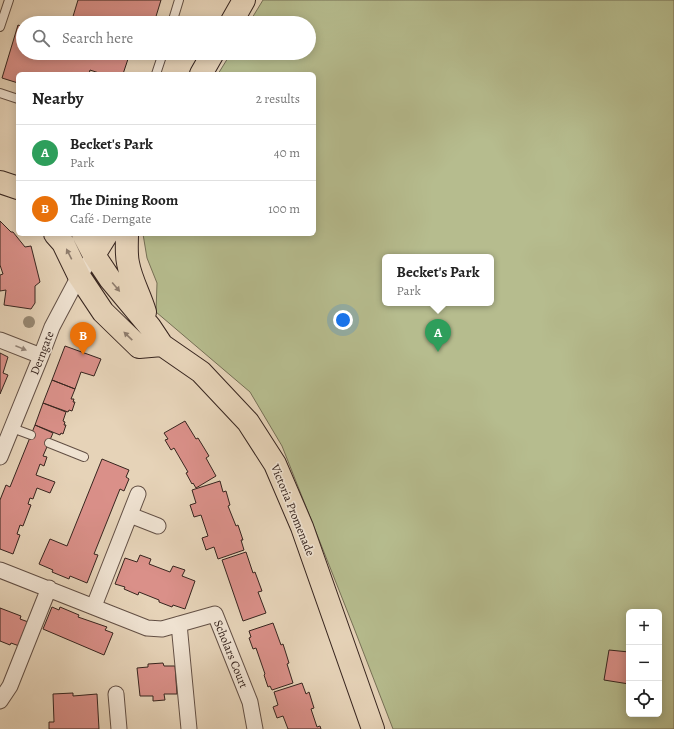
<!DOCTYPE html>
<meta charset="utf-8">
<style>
:root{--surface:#fff;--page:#f6f6f6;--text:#222;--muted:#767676;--line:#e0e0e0;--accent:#8f2418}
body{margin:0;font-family:Alegreya,serif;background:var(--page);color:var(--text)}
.controls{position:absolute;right:12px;bottom:12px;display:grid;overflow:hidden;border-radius:6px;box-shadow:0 2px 10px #0003}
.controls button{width:36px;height:36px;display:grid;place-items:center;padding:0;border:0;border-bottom:1px solid var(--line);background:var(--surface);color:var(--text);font:20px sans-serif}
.you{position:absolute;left:343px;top:320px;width:14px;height:14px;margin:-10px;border:3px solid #fff;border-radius:50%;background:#1a73e8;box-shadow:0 0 0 6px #1a73e833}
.badge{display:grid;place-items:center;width:26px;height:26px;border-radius:50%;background:var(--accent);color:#fff;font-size:13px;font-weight:700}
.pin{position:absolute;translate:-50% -33px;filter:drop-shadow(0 1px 2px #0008)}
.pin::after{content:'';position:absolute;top:21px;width:14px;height:12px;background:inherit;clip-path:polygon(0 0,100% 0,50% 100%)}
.popup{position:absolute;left:382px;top:254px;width:112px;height:52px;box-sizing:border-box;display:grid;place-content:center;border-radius:6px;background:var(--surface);filter:drop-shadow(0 1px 3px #0005);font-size:13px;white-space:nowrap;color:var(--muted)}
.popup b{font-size:15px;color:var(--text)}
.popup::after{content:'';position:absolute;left:50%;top:100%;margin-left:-8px;border:8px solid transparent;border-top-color:var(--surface)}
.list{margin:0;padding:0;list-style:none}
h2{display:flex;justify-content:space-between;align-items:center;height:52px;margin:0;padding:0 16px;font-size:17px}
h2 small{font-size:13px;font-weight:400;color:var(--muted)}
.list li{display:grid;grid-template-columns:26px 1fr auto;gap:12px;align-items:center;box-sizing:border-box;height:56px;padding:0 16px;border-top:1px solid var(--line)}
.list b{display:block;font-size:15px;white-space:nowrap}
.list p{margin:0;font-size:13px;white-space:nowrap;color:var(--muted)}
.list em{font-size:13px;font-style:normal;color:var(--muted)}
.icon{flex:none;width:22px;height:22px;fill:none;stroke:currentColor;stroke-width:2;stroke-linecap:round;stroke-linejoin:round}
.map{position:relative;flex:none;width:674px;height:729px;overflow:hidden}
.search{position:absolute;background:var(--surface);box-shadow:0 2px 10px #0003;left:16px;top:16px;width:300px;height:44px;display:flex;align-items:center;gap:10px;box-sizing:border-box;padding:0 14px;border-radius:22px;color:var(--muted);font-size:15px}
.panel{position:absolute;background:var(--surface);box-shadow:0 2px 10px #0003;left:16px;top:72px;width:300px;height:164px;border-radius:6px}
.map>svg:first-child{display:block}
.green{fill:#b6bc8e;stroke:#767056;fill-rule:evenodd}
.building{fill:#da9089;stroke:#37251f}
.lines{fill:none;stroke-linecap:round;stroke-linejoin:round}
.lane-casing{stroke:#635045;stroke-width:10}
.street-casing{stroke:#635045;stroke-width:17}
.primary-casing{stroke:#37251f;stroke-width:24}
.lane{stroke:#efe2d1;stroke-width:8}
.street{stroke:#efe2d1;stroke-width:15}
.primary{stroke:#e6d3b8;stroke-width:22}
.tree{fill:#978873}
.oneway{fill:#8e7c6c}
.oneway2{fill:#938478}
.labels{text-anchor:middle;stroke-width:3.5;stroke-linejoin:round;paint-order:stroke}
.street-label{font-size:12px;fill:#37251f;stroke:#efe2d1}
</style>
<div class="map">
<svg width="674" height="729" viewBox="0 0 674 729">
<rect width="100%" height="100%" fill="#e6d3b8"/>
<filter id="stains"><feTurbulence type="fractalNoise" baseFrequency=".005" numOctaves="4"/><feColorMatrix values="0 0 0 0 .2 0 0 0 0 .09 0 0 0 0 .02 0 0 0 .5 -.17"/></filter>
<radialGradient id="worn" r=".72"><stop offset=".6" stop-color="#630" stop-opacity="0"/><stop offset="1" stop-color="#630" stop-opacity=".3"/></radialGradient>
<path class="green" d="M263,0H674V729H393L354,628L282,446L250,392L156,312L157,283L147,258L143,234H314V74H218L231,53H309V23H249ZM385,257H491V303H385ZM629,612H659V714H629Z"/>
<path class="building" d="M78,0H161L154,23H71Z
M18,25L23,27V53H107L128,59L123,74H102L90,70L89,74H18V83L2,78Z
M0,221L11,232H13L25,247L31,246L40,282L35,286V303L31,309L4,305L6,290L0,291V275L3,274L0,265Z
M65,346L101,359L94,376L81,372L75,389L52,380Z
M0,353L8,357L3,373L8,375L0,394Z
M52,380L75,389L71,399H74L73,402H75L72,411L69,410L68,412L43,403Z
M43,403L66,412L63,421L65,422L64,425H66L63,434L61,433L60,435L35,425Z
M185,421L196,439L198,438L209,456L206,458L216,476L196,488L193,483L192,484L186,473L188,472L174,448L171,450L165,440L168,439L164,433Z
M35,425L53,433L43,456L47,457L44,466L40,464L36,475L55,482L50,493L37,488L33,499L30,498L28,504L31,505L23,526L20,525L17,534L20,535L13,554L0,549V500L6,485L10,487Z
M102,459L129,470L126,477L129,479L124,491L120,489L94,554L98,555L87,583L70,576L69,579L52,572L53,570L39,564L50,539L67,546Z
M220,481L223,492L226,491L230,505L228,506L236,526L238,525L243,540H241L244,550L218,559L214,547L206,550L202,538L208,536L201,515L194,517L190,505L196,503L192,490Z
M246,552L253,573L255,572L262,591L258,592L266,613L243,621L222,560Z
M140,555L151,559L149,564L170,572L173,566L185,570L182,576L195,581L185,609L173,605L172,607L159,602V600L139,592L138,595L124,589L125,587L115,584L125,558L137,562Z
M52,607L59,610L60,607L79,615L78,617L107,627L105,630L113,633L104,655L43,629Z
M0,608L21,616L20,619L31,623L22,647L11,643L10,645L0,641Z
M273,623L281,645L283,644L289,663L287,664L293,683L272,690L270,686L268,687L264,675L265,674L256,648L253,649L249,638L251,637L249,631Z
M609,650L629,652V684L604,680Z
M163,663L164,666H175L177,694H164L165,700L153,701V696H140L137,668L148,667V664Z
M302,683L306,694L309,692L314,708L311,709L317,727L320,726L321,729H288L283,716L277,718L273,707L278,705L274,692Z
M73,693V696L97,694L99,729H49V722H54L53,694Z"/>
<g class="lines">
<g class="lane-casing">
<path id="lane" d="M172,23L179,0
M0,27L9,0
M156,74L163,53
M0,93L18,99
M12,428L31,435
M49,443L84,457"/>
</g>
<g class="street-casing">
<path id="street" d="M0,340L41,356
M0,457L41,356L52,327L79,276L94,255
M130,515L158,526
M0,570L147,628L162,629L215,614L250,702L255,729
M94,606L138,494
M179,624L189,729
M116,694L119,729
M0,701L10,686L49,588"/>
</g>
<g class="primary-casing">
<path id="primary" d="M231,23L244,0
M201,74L213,53
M0,182L18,188
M55,234L63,243L79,276L103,312L139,347L162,345
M83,234L94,255L110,279L150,327L162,345L201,372L248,422L275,464L302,527L373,729
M127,234C127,243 126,254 128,263C131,280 140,295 145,312
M94,255L107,234"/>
</g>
<use href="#lane" class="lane"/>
<use href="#street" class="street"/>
<use href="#primary" class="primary"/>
</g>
<circle class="tree" cx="29" cy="322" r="6"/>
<defs><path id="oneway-solid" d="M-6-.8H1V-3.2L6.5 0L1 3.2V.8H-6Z"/></defs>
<g class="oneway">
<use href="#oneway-solid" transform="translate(69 254) rotate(-117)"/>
<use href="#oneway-solid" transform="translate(116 287) rotate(50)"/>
<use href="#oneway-solid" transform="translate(128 336) rotate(-136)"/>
</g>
<use class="oneway2" href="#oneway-solid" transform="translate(21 348) rotate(22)"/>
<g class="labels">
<g class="street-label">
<text transform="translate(42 353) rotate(-69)" y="4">Derngate</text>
<text transform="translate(293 510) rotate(68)" y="4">Victoria Promenade</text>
<text transform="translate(231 654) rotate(68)" y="4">Scholars Court</text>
</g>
</g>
<rect width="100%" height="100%" filter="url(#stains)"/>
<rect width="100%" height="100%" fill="url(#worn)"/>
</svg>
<div class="controls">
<button>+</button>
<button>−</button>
<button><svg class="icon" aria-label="locate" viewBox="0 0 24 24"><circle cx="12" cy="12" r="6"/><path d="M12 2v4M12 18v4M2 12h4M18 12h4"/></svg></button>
</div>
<div class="you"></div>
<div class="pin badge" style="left:438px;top:352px;background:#2e9e5b">A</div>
<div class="popup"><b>Becket's Park</b>Park</div>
<div class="pin badge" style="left:83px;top:355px;background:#e8710a">B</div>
<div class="search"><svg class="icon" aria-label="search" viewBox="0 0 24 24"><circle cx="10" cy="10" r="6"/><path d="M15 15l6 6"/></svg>Search here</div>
<section class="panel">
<h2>Nearby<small>2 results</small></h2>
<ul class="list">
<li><span class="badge" style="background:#2e9e5b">A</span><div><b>Becket's Park</b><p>Park</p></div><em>40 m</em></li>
<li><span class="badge" style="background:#e8710a">B</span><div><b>The Dining Room</b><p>Café · Derngate</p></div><em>100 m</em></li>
</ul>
</section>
</div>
